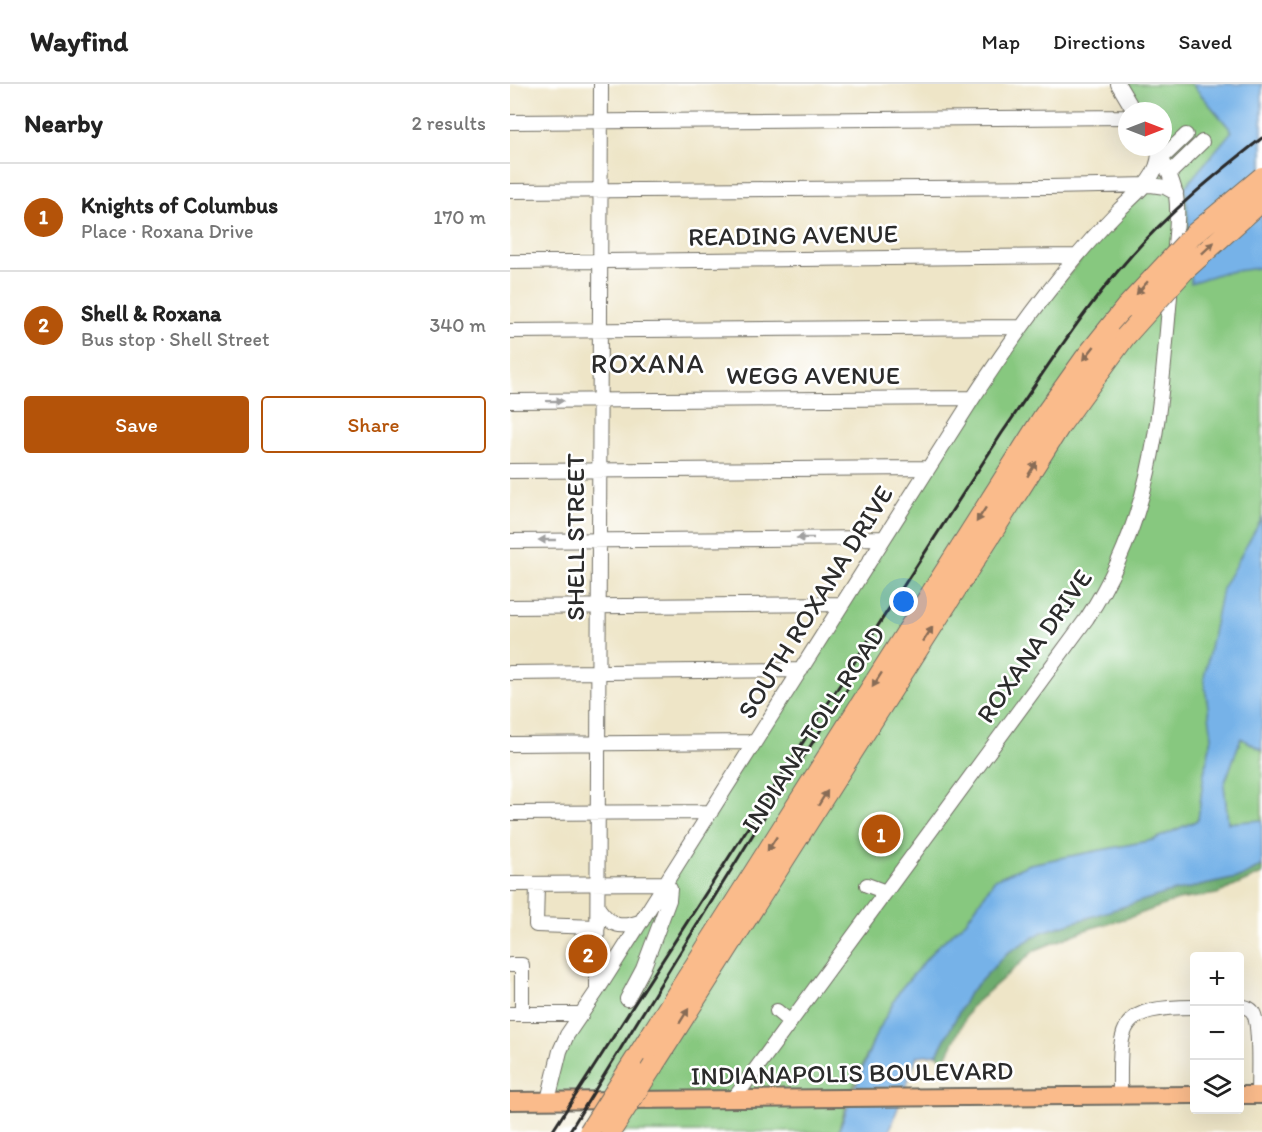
<!DOCTYPE html>
<meta charset="utf-8">
<style>
:root{--surface:#fff;--page:#f2f2f2;--text:#222;--muted:#767676;--line:#e0e0e0;--accent:#b45309}
body{margin:0;font-family:Itim,sans-serif;background:var(--page);color:var(--text)}
.controls{position:absolute;right:18px;bottom:18px;display:grid;overflow:hidden;border-radius:6px;box-shadow:0 6px 24px #0002}
.controls button{width:54px;height:54px;display:grid;place-items:center;padding:0;border:0;border-bottom:2px solid var(--line);background:var(--surface);color:var(--text);font:30px sans-serif}
.compass{position:absolute;left:608px;top:18px;width:54px;height:54px;border-radius:50%;background:var(--surface);box-shadow:0 6px 24px #0002;rotate:90deg}
.you{position:absolute;left:394px;top:518px;width:21px;height:21px;margin:-15px;border:4px solid #fff;border-radius:50%;background:#1a73e8;box-shadow:0 0 0 9px #1a73e833}
.badge{display:grid;place-items:center;width:39px;height:39px;border-radius:50%;background:var(--accent);color:#fff;font-size:20px;font-weight:700}
.pin{position:absolute;translate:-50% -50%;border:3px solid #fff;box-shadow:0 2px 6px #0006}
.list{margin:0;padding:0;list-style:none}
h2{display:flex;justify-content:space-between;align-items:center;height:78px;margin:0;padding:0 24px;font-size:26px}
h2 small{font-size:20px;font-weight:400;color:var(--muted)}
.list li{display:grid;grid-template-columns:39px 1fr auto;gap:18px;align-items:center;box-sizing:border-box;height:108px;padding:0 24px;border-top:2px solid var(--line)}
.list b{display:block;font-size:22px;white-space:nowrap}
.list p{margin:0;font-size:20px;white-space:nowrap;color:var(--muted)}
.list em{font-size:20px;font-style:normal;color:var(--muted)}
.actions{display:flex;gap:12px;padding:18px 24px}
.actions a{flex:1;padding:14px 0;border:2px solid var(--accent);border-radius:6px;text-align:center;font-size:21px;color:var(--accent)}
.actions .main{background:var(--accent);color:#fff}
.icon{flex:none;width:33px;height:33px;fill:none;stroke:currentColor;stroke-width:2;stroke-linecap:round;stroke-linejoin:round}
.map{position:relative;flex:none;width:752px;height:1048px;overflow:hidden}
header{display:flex;align-items:center;gap:36px;box-sizing:border-box;height:84px;padding:0 30px;background:var(--surface);border-bottom:2px solid var(--line)}
header strong{font-size:28px}
nav{display:flex;gap:33px;margin-inline-start:auto;font-size:21px}
main{display:flex}
aside{flex:1;background:var(--surface)}
.map>svg:first-child{display:block}
.green{fill:#87c87f;stroke:#597a55;stroke-width:1.5}
.forest{fill:#6dac6e;stroke:#4c6c4c;stroke-width:1.5}
.water{fill:#76b2e8;stroke:#506e8a;stroke-width:1.5}
.lines{fill:none;stroke-linecap:round;stroke-linejoin:round}
.minor-casing{stroke:#6f6c62;stroke-width:16}
.major-casing{stroke:#6f6c62;stroke-width:20}
.highway-casing{stroke:#6f6c62;stroke-width:22}
.minor{stroke:#fff;stroke-width:14}
.major{stroke:#fabb8b;stroke-width:16}
.highway{stroke:#fabb8b;stroke-width:20}
.rail{stroke:#2b2b2b;stroke-width:3}
.highway-bridge-casing{stroke:#6f6c62;stroke-width:22;stroke-linecap:butt}
.highway-bridge{stroke:#fabb8b;stroke-width:20}
.oneway{fill:#886c56}
.oneway2{fill:#a0a0a0}
.labels{text-anchor:middle;stroke-width:5;stroke-linejoin:round;paint-order:stroke}
.street-label{font-size:26px;fill:#2b2b2b;stroke:#fff}
.neighbourhood-label{font-size:27px;letter-spacing:1.5px;fill:#2b2b2b;stroke:#fff}
</style>
<header>
<strong>Wayfind</strong>
<nav><a>Map</a><a>Directions</a><a>Saved</a></nav>
</header>
<main>
<aside>
<h2>Nearby<small>2 results</small></h2>
<ul class="list">
<li><span class="badge">1</span><div><b>Knights of Columbus</b><p>Place · Roxana Drive</p></div><em>170 m</em></li>
<li><span class="badge">2</span><div><b>Shell &amp; Roxana</b><p>Bus stop · Shell Street</p></div><em>340 m</em></li>
</ul>
<div class="actions"><a class="main">Save</a><a>Share</a></div>
</aside>
<div class="map">
<svg width="752" height="1048" viewBox="0 0 752 1048">
<rect width="100%" height="100%" fill="#fff"/>
<filter id="ink" filterUnits="userSpaceOnUse"><feTurbulence type="fractalNoise" baseFrequency=".0167" numOctaves="2"/><feDisplacementMap in="SourceGraphic" scale="12" xChannelSelector="R" yChannelSelector="G"/><feConvolveMatrix kernelMatrix="1 2 1 2 8 2 1 2 1" color-interpolation-filters="sRGB"/></filter>
<filter id="wash" filterUnits="userSpaceOnUse"><feTurbulence type="fractalNoise" baseFrequency=".008" numOctaves="4" result="noise"/><feDisplacementMap in="SourceGraphic" scale="24" xChannelSelector="R" yChannelSelector="G"/><feGaussianBlur stdDeviation="1.35" result="paint"/><feColorMatrix in="noise" values="0 0 0 0 0 0 0 0 0 0 0 0 0 0 0 0 0 1.4 0 .05"/><feComposite in="paint" operator="in"/></filter>
<g filter="url(#wash)">
<rect width="100%" height="100%" fill="#eee5c7"/>
<path class="green" d="M615,0H682L722,47L752,68V486L702,653L694,689L688,736L643,756L520,780L485,795L457,836L426,864L390,906L364,955L338,1015L328,1048H110L132,1017L38,1016L50,967L485,280L647,83L667,108L674,103L651,63H653V27H630Z
M731,654L752,666V736L718,739L714,701Z"/>
<path class="forest" d="M752,782V790L707,810L668,816L621,833L578,845L525,866L461,923L434,978L427,970L459,909L497,869L531,848L657,809L731,793Z"/>
<path class="water" d="M682,0H752V181L748,184L711,189L681,199L680,154L675,103L722,47Z
M752,434V666L731,654L714,701L718,739L752,736V782L731,793L657,809L532,848L497,869L459,909L427,970L407,972L379,1048H328L364,955L390,906L426,864L457,836L485,795L520,780L643,756L688,736L694,689L702,653L694,594L712,505Z"/>
</g>
<g filter="url(#ink)">
<g class="lines">
<g class="minor-casing">
<path id="minor" d="M608,0L624,27
M0,38L617,33
M648,68C673,112 668,124 664,173
M652,74L676,51
M660,89L692,58
M0,107L538,103L641,101L655,103L666,109
M0,178L567,172
M0,247L511,243
M0,317L463,314
M0,387L418,384
M0,457L374,454
M0,523L332,520
M0,589L291,586
M0,660L245,658
M0,729L201,728
M0,800L156,799L160,805L159,816L133,885L117,915
M27,800L26,841L88,843
M357,801L376,808
M88,824C102,843 110,845 132,837
M0,881H12V930
M87,907L91,0
M730,922C734,923 739,923 742,927C751,937 748,995 748,1011
M267,927L280,938
M0,930H72
M610,1012C610,942 605,923 684,923
M38,1016L50,967L57,951L87,907L463,314C506,248 553,183 608,127C625,110 648,95 649,69
M223,1016L577,534C647,428 650,322 661,201"/>
</g>
<g class="major-casing">
<path id="major" d="M730,1011H752
M0,1017L684,1011"/>
</g>
<g class="highway-casing">
<path id="highway" d="M121,982L533,333L575,274L616,223
M143,982L550,342L615,253"/>
</g>
<use href="#minor" class="minor"/>
<use href="#major" class="major"/>
<use href="#highway" class="highway"/>
<path class="rail" d="M42,1048L492,349C533,290 572,227 620,173C659,128 706,90 752,54
M59,1048L247,744L340,601"/>
<g class="highway-bridge-casing">
<path id="highway-bridge" d="M616,223L684,150L752,93
M615,253L675,186L752,117
M101,1047L143,982
M79,1048L121,982"/>
</g>
<use href="#highway-bridge" class="highway-bridge"/>
</g>
<defs><path id="oneway-solid" d="M-6-.8H1V-3.2L6.5 0L1 3.2V.8H-6Z" transform="scale(1.5)"/></defs>
<g class="oneway">
<use href="#oneway-solid" transform="translate(698 164) rotate(-43)"/>
<use href="#oneway-solid" transform="translate(632 204) rotate(131)"/>
<use href="#oneway-solid" transform="translate(579 269) rotate(128)"/>
<use href="#oneway-solid" transform="translate(522 385) rotate(-58)"/>
<use href="#oneway-solid" transform="translate(471 431) rotate(123)"/>
<use href="#oneway-solid" transform="translate(418 550) rotate(-57)"/>
<use href="#oneway-solid" transform="translate(367 596) rotate(123)"/>
<use href="#oneway-solid" transform="translate(313 714) rotate(-58)"/>
<use href="#oneway-solid" transform="translate(262 760) rotate(123)"/>
<use href="#oneway-solid" transform="translate(174 932) rotate(-58)"/>
</g>
<g class="oneway2">
<use href="#oneway-solid" transform="translate(45 317) rotate(-1)"/>
<use href="#oneway-solid" transform="translate(295 454) rotate(180)"/>
<use href="#oneway-solid" transform="translate(37 456) rotate(180)"/>
</g>
</g>
<g class="labels">
<g class="street-label">
<text transform="translate(283 151) rotate(-1)" y="9">READING AVENUE</text>
<text x="303" y="300">WEGG AVENUE</text>
<text transform="translate(65 453) rotate(-90)" y="9">SHELL STREET</text>
<text transform="translate(305 518) rotate(-58)" y="9">SOUTH ROXANA DRIVE</text>
<text transform="translate(524 562) rotate(-55)" y="9">ROXANA DRIVE</text>
<text transform="translate(303 645) rotate(-57)" y="9">INDIANA TOLL ROAD</text>
<text transform="translate(342 989) rotate(-1)" y="9">INDIANAPOLIS BOULEVARD</text>
</g>
<g class="neighbourhood-label">
<text x="138" y="289">ROXANA</text>
</g>
</g>
</svg>
<div class="controls">
<button>+</button>
<button>−</button>
<button><svg class="icon" aria-label="layers" viewBox="0 0 24 24"><path d="M12 4l9 5-9 5-9-5zM3 14l9 5 9-5"/></svg></button>
</div>
<svg class="compass" viewBox="-18 -18 36 36"><path d="M0-13l5 13h-10z" fill="#e53935"/><path d="M0 13l5-13h-10z" fill="#767676"/></svg>
<div class="you"></div>
<div class="pin badge" style="left:371px;top:750px">1</div>
<div class="pin badge" style="left:78px;top:870px">2</div>
</div>
</main>
